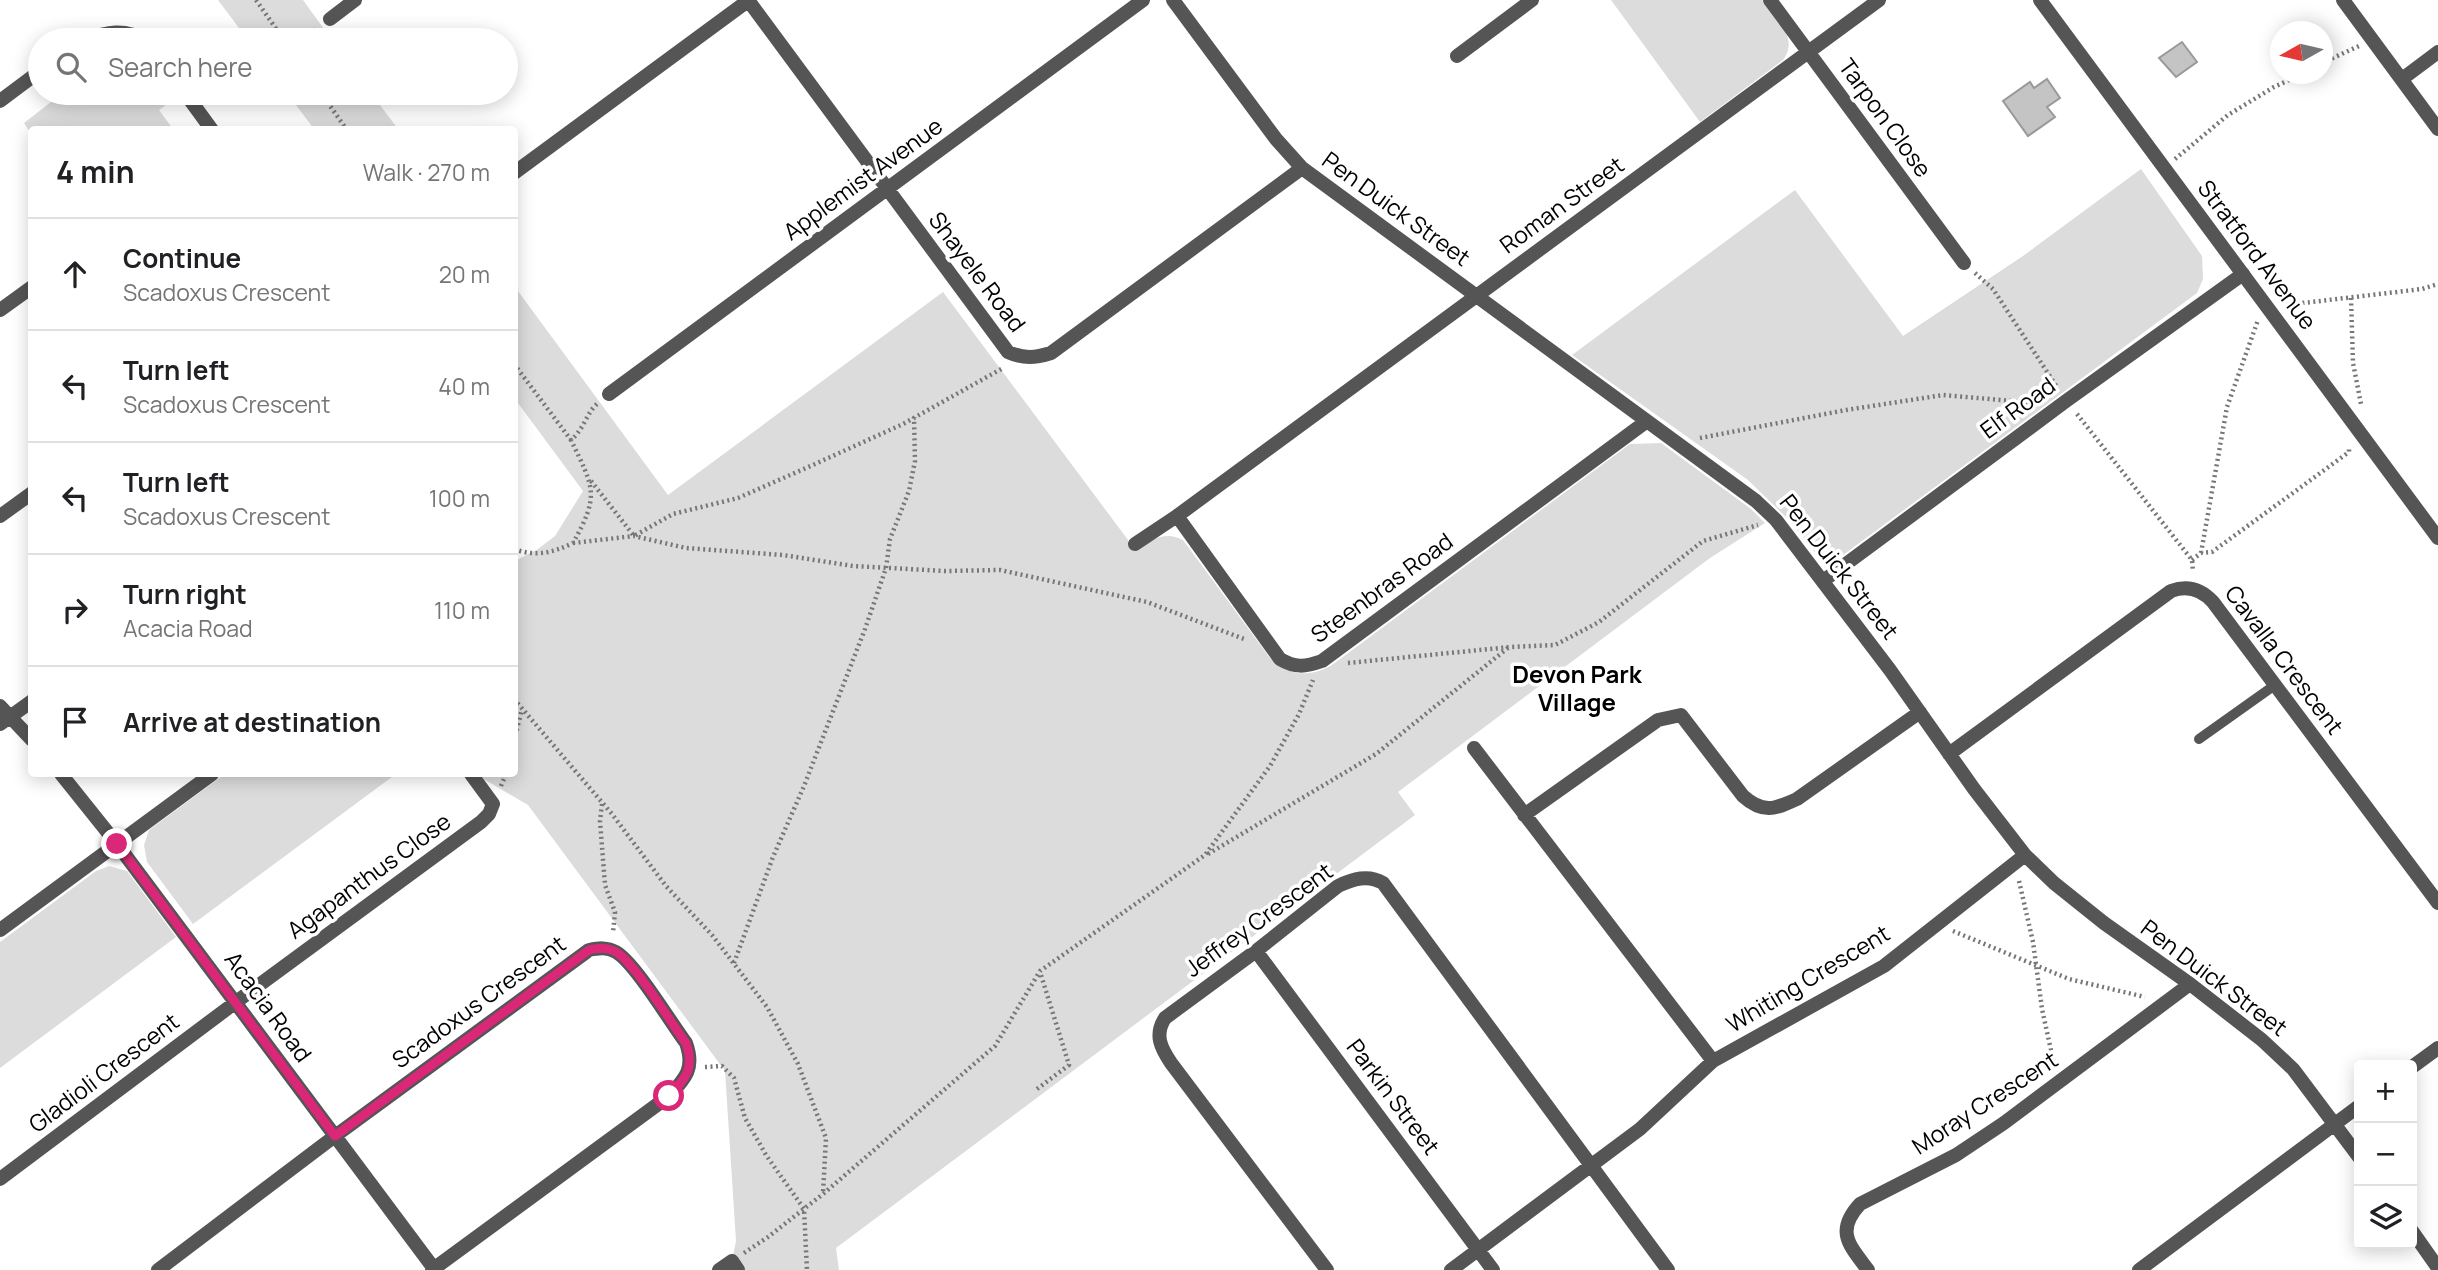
<!DOCTYPE html>
<meta charset="utf-8">
<style>
:root{--surface:#fff;--page:#f6f6f6;--text:#202124;--muted:#757577;--line:#e0e0e0}
body{margin:0;font-family:Manrope,sans-serif;background:var(--page);color:var(--text)}
.controls{position:absolute;right:21px;bottom:21px;display:grid;overflow:hidden;border-radius:7px;box-shadow:0 4px 18px #0003}
.controls button{width:63px;height:63px;display:grid;place-items:center;padding:0;border:0;border-bottom:2px solid var(--line);background:var(--surface);color:var(--text);font:35px sans-serif}
.compass{position:absolute;left:2270px;top:21px;width:63px;height:63px;border-radius:50%;background:var(--surface);box-shadow:0 4px 18px #0003;rotate:262deg}
.stop{position:absolute;width:21px;height:21px;margin:-16px;border:5px solid #db2777;border-radius:50%;background:#fff}
.stop.end{background:#db2777;border-color:#fff;box-shadow:0 2px 7px #0008}
.list{margin:0;padding:0;list-style:none}
h2{display:flex;justify-content:space-between;align-items:center;height:91px;margin:0;padding:0 28px;font-size:30px}
h2 small{font-size:23px;font-weight:400;color:var(--muted)}
.list li{display:grid;grid-template-columns:46px 1fr auto;gap:21px;align-items:center;box-sizing:border-box;height:112px;padding:0 28px;border-top:2px solid var(--line)}
.list b{display:block;font-size:26px;white-space:nowrap}
.list p{margin:0;font-size:23px;white-space:nowrap;color:var(--muted)}
.list em{font-size:23px;font-style:normal;color:var(--muted)}
.icon{flex:none;width:38px;height:38px;fill:none;stroke:currentColor;stroke-width:2;stroke-linecap:round;stroke-linejoin:round}
.map{position:relative;flex:none;width:2438px;height:1270px;overflow:hidden}
.search{position:absolute;background:var(--surface);box-shadow:0 4px 18px #0003;left:28px;top:28px;width:490px;height:77px;display:flex;align-items:center;gap:18px;box-sizing:border-box;padding:0 24px;border-radius:38px;color:var(--muted);font-size:26px}
.panel{position:absolute;background:var(--surface);box-shadow:0 4px 18px #0003;left:28px;top:126px;width:490px;height:651px;border-radius:7px}
.map>svg:first-child{display:block}
.green{fill:#dcdcdc}
.building{fill:#c4c4c4;stroke:#999;stroke-width:2}
.lines{fill:none;stroke-linecap:round;stroke-linejoin:round}
.path{stroke:#777;stroke-width:4.5;stroke-dasharray:2 3.5;stroke-linecap:butt}
.service{stroke:#555;stroke-width:10}
.minor{stroke:#555;stroke-width:14}
.tertiary{stroke:#555;stroke-width:14}
.route{stroke:#db2777;stroke-width:9}
.labels{text-anchor:middle;stroke-width:7;stroke-linejoin:round;paint-order:stroke}
.street-label{font-size:23px;fill:#000;stroke:#fff}
.neighbourhood-label{font-size:24px;font-weight:bold;fill:#000;stroke:#fff}
</style>
<div class="map">
<svg width="2438" height="1270" viewBox="0 0 2438 1270">
<rect width="100%" height="100%" fill="#fff"/>
<path class="green" d="M218,0H303L332,40H248Z
M1611,0H1762C1775,18 1800,38 1783,60L1700,122Z
M59,93H165L171,101L159,110L173,129L32,130L31,134L24,123L60,95Z
M287,93H371L398,129H314Z
M2141,169L2202,256L2203,279L2197,293L1839,558L1831,559L1817,555L1786,517L1748,480L1572,355L1795,190L1903,336L2023,256Z
M515,287L668,495L943,292L1134,548C1152,541 1164,530 1183,540L1270,658C1288,676 1310,678 1332,665L1630,444L1661,443L1751,509L1765,523L1710,558L1398,792L1415,815L836,1248L839,1270H730L736,1241L725,1071L528,805L475,774H514L515,561L538,549L555,536L583,491L515,399Z
M225,774H396L193,924L147,862L144,845L149,830Z
M109,866L127,871L176,937L0,1068V942L96,871Z"/>
<path class="building" d="M2182,42L2197,62L2176,77L2159,58Z
M2047,79L2060,98L2047,107L2055,117L2028,136L2003,101L2030,82L2034,88Z"/>
<g class="lines">
<path class="path" d="M256,0L284,40
M301,40L318,28
M2322,63L2359,46
M321,93L347,130
M2175,159L2228,115L2274,87L2302,74
M1975,273L1993,289L2057,387
M2351,298L2353,363L2361,404
M2286,305L2422,289L2438,284
M514,364L571,440
M2077,414L2192,560L2193,572
M1700,438L1846,410L1943,395L2024,402L2031,408
M591,481L634,536L673,514L738,498L815,464L903,424L1003,368
M573,543L634,536L686,548L783,555L853,566L945,571L1000,570L1147,602L1244,639
M514,549C536,557 552,553 573,543C600,495 594,488 571,440C585,428 586,413 598,403
M2201,553L2227,407L2258,320
M2192,560L2201,553L2212,552L2349,452V449
M1348,663L1510,647L1555,645L1599,622L1703,541L1758,525
M514,699L612,814L666,886L712,935L767,1007L798,1064L826,1138L823,1193
M514,741L522,709
M501,786L506,774
M602,804L600,821L605,885L615,912L613,933
M1208,854L1376,754L1509,647
M2019,881L2033,942L2042,1009L2054,1064
M1953,931L2069,979L2145,997
M734,963L773,857L804,786L865,629L886,568L890,539L909,491L915,461L914,417
M705,1067L722,1066L734,1078L745,1118L766,1155L804,1209L807,1270
M1037,1089L1069,1065L1040,972
M744,1253L768,1237L823,1194L995,1046L1040,971L1205,855L1270,766L1299,714L1313,680"/>
<path class="service" d="M2199,739L2275,685"/>
<path class="minor" d="M748,0L1008,352C1024,359 1035,358 1051,353L1302,168
M1173,0L1276,139L1302,168L1756,501L1776,520L1890,670L1974,789L2025,855L2054,883L2104,923L2190,984L2262,1040L2293,1069L2359,1157
M1770,0L1964,263
M2343,0L2438,129
M330,19L355,0
M87,40C106,32 125,28 144,40
M1457,56L1532,0
M2402,79L2438,52
M185,93L212,130
M0,101L40,71
M514,173L749,0
M0,310L32,287
M609,394L1143,0
M0,516L32,493
M1177,516L1280,659C1295,668 1305,667 1322,661L1647,421
M1135,544L1177,516L1879,0
M1823,581L2066,401L2243,274
M0,706L32,740
M0,724L32,701
M1474,748L1713,1061
M1949,754L2171,591C2187,585 2201,589 2213,602L2438,903
M61,774L117,844L435,1270
M1524,815L1658,720L1681,715L1743,796C1763,814 1775,809 1797,799L1920,712
M0,930L212,774
M1256,951L1493,1270
M2412,1067L2438,1048
M0,1179L236,1002L481,822L489,814L493,804L471,774
M2412,1231L2438,1268
M158,1270L335,1136L589,950C599,948 607,947 616,952C635,963 671,1023 686,1043C695,1068 686,1078 669,1096L432,1270
M719,1270L732,1261L738,1270
M1327,1270L1171,1063C1161,1048 1154,1035 1165,1018L1256,951L1338,886C1353,879 1368,874 1383,883L1668,1270
M1451,1270L1640,1129L1713,1061L1884,966L2025,855
M1868,1270C1849,1245 1835,1231 1860,1204L1956,1155L2004,1123L2190,984
M2139,1270L2359,1106"/>
<path class="tertiary" d="M2040,0L2438,538"/>
</g>
<g class="lines">
<path class="route" d="M117,844L335,1136L589,950C599,948 607,947 616,952C635,963 671,1023 686,1043C695,1069 686,1078 669,1096"/>
</g>
<g class="labels">
<g class="street-label">
<text transform="translate(1885 118) rotate(54)" y="8">Tarpon Close</text>
<text transform="translate(863 179) rotate(-36)" y="8">Applemist Avenue</text>
<text transform="translate(1562 205) rotate(-36)" y="8">Roman Street</text>
<text transform="translate(1396 209) rotate(36)" y="8">Pen Duick Street</text>
<text transform="translate(2257 255) rotate(53)" y="8">Stratford Avenue</text>
<text transform="translate(977 272) rotate(53)" y="8">Shayele Road</text>
<text transform="translate(2018 408) rotate(-36)" y="8">Elf Road</text>
<text transform="translate(1839 567) rotate(52)" y="8">Pen Duick Street</text>
<text transform="translate(1382 588) rotate(-36)" y="8">Steenbras Road</text>
<text transform="translate(2284 660) rotate(53)" y="8">Cavalla Crescent</text>
<text transform="translate(369 876) rotate(-36)" y="8">Agapanthus Close</text>
<text transform="translate(1259 920) rotate(-36)" y="8">Jeffrey Crescent</text>
<text transform="translate(2214 978) rotate(37)" y="8">Pen Duick Street</text>
<text transform="translate(1808 979) rotate(-31)" y="8">Whiting Crescent</text>
<text transform="translate(479 1002) rotate(-36)" y="8">Scadoxus Crescent</text>
<text transform="translate(268 1007) rotate(54)" y="8">Acacia Road</text>
<text transform="translate(104 1073) rotate(-37)" y="8">Gladioli Crescent</text>
<text transform="translate(1393 1097) rotate(53)" y="8">Parkin Street</text>
<text transform="translate(1985 1103) rotate(-33)" y="8">Moray Crescent</text>
</g>
<g class="neighbourhood-label">
<text x="1577" y="683">Devon Park<tspan x="1577" dy="28">Village</tspan></text>
</g>
</g>
</svg>
<div class="controls">
<button>+</button>
<button>−</button>
<button><svg class="icon" aria-label="layers" viewBox="0 0 24 24"><path d="M12 4l9 5-9 5-9-5zM3 14l9 5 9-5"/></svg></button>
</div>
<svg class="compass" viewBox="-18 -18 36 36"><path d="M0-13l5 13h-10z" fill="#e53935"/><path d="M0 13l5-13h-10z" fill="#757577"/></svg>
<div class="stop" style="left:669px;top:1096px"></div>
<div class="stop end" style="left:117px;top:844px"></div>
<div class="search"><svg class="icon" aria-label="search" viewBox="0 0 24 24"><circle cx="10" cy="10" r="6"/><path d="M15 15l6 6"/></svg>Search here</div>
<section class="panel">
<h2>4 min<small>Walk · 270 m</small></h2>
<ul class="list">
<li><svg class="icon" aria-label="ahead" viewBox="0 0 24 24"><path d="M12 20V5M6 11l6-6 6 6"/></svg><div><b>Continue</b><p>Scadoxus Crescent</p></div><em>20 m</em></li>
<li><svg class="icon" aria-label="left" viewBox="0 0 24 24"><path d="M17 20v-9H6M10 6l-5 5 5 5"/></svg><div><b>Turn left</b><p>Scadoxus Crescent</p></div><em>40 m</em></li>
<li><svg class="icon" aria-label="left" viewBox="0 0 24 24"><path d="M17 20v-9H6M10 6l-5 5 5 5"/></svg><div><b>Turn left</b><p>Scadoxus Crescent</p></div><em>100 m</em></li>
<li><svg class="icon" aria-label="right" viewBox="0 0 24 24"><path d="M7 20v-9h11M14 6l5 5-5 5"/></svg><div><b>Turn right</b><p>Acacia Road</p></div><em>110 m</em></li>
<li><svg class="icon" aria-label="arrive" viewBox="0 0 24 24"><path d="M6 21V4h12l-3 4 3 4H6"/></svg><div><b>Arrive at destination</b></div></li>
</ul>
</section>
</div>
